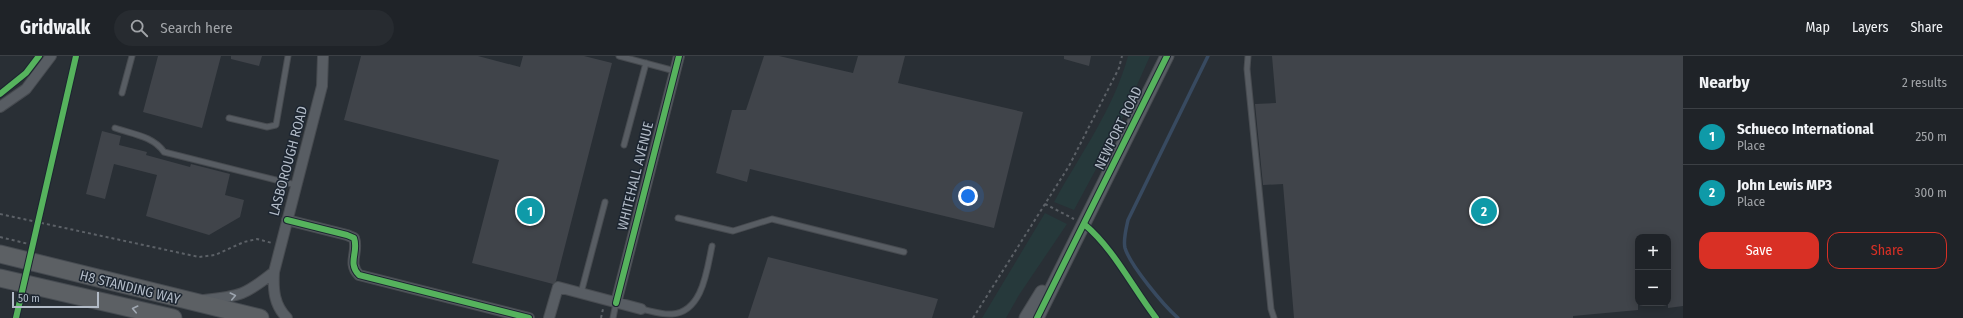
<!DOCTYPE html>
<meta charset="utf-8">
<style>
:root{--surface:#1f2328;--page:#272b30;--text:#f1f3f6;--muted:#a1a4a8;--line:#3c4045;--accent:#d93025}
body{margin:0;font-family:"Fira Sans Condensed",sans-serif;background:var(--page);color:var(--text)}
.controls{position:absolute;right:12px;bottom:12px;display:grid;overflow:hidden;border-radius:8px;box-shadow:0 2px 10px #0003}
.controls button{width:36px;height:36px;display:grid;place-items:center;padding:0;border:0;border-bottom:1px solid var(--line);background:var(--surface);color:var(--text);font:20px sans-serif}
.scale{position:absolute;left:12px;bottom:10px;width:87px;box-sizing:border-box;padding-left:4px;border:2px solid #b2bbc7;border-top:0;font-size:11px;line-height:14px;white-space:nowrap;color:#b2bbc7;-webkit-text-stroke:3px #1c2530;paint-order:stroke}
.you{position:absolute;left:968px;top:140px;width:14px;height:14px;margin:-10px;border:3px solid #fff;border-radius:50%;background:#1a73e8;box-shadow:0 0 0 6px #1a73e833}
.badge{display:grid;place-items:center;width:26px;height:26px;border-radius:50%;background:var(--accent);color:#fff;font-size:13px;font-weight:700}
.pin{position:absolute;translate:-50% -50%;border:2px solid #fff;box-shadow:0 1px 4px #0006}
.list{margin:0;padding:0;list-style:none}
h2{display:flex;justify-content:space-between;align-items:center;height:52px;margin:0;padding:0 16px;font-size:17px}
h2 small{font-size:13px;font-weight:400;color:var(--muted)}
.list li{display:grid;grid-template-columns:26px 1fr auto;gap:12px;align-items:center;box-sizing:border-box;height:56px;padding:0 16px;border-top:1px solid var(--line)}
.list b{display:block;font-size:15px;white-space:nowrap}
.list p{margin:0;font-size:13px;white-space:nowrap;color:var(--muted)}
.list em{font-size:13px;font-style:normal;color:var(--muted)}
.actions{display:flex;gap:8px;padding:12px 16px}
.actions a{flex:1;padding:9px 0;border:1px solid var(--accent);border-radius:12px;text-align:center;font-size:14px;color:var(--accent)}
.actions .main{background:var(--accent);color:#fff}
.icon{flex:none;width:22px;height:22px;fill:none;stroke:currentColor;stroke-width:2;stroke-linecap:round;stroke-linejoin:round}
.map{position:relative;flex:none;width:1683px;height:262px;overflow:hidden}
header{display:flex;align-items:center;gap:24px;box-sizing:border-box;height:56px;padding:0 20px;background:var(--surface);border-bottom:1px solid var(--line)}
header strong{font-size:19px}
nav{display:flex;gap:22px;margin-inline-start:auto;font-size:14px}
.search{width:280px;height:36px;background:var(--page);display:flex;align-items:center;gap:10px;box-sizing:border-box;padding:0 14px;border-radius:22px;color:var(--muted);font-size:15px}
main{display:flex}
aside{flex:1;background:var(--surface)}
.map>svg:first-child{display:block}
.green{fill:#26393b}
.lines{fill:none;stroke-linecap:round;stroke-linejoin:round}
.stream{stroke:#384a60;stroke-width:3.5}
.building{fill:#40444a}
.service-casing{stroke:#474b50;stroke-width:7}
.minor-casing{stroke:#474b50;stroke-width:12}
.tertiary-casing{stroke:#474b50;stroke-width:15}
.trunk-casing{stroke:#464b51;stroke-width:19}
.path{stroke:#5c6167;stroke-width:2;stroke-dasharray:3 3;stroke-linecap:butt}
.service{stroke:#585d63;stroke-width:5}
.minor{stroke:#585d63;stroke-width:10}
.tertiary{stroke:#585d63;stroke-width:13}
.trunk{stroke:#5c6064;stroke-width:17}
.cycleway-casing{stroke:#1c2530;stroke-width:8}
.cycleway{stroke:#56b35d;stroke-width:6}
.oneway{stroke:#9ca4ae}
.oneway2{stroke:#a1a9b3}
.labels{text-anchor:middle;stroke-width:3;stroke-linejoin:round;paint-order:stroke}
.street-label{font-size:14px;fill:#b2bbc7;stroke:#1c2530}
</style>
<header>
<strong>Gridwalk</strong>
<div class="search"><svg class="icon" aria-label="search" viewBox="0 0 24 24"><circle cx="10" cy="10" r="6"/><path d="M15 15l6 6"/></svg>Search here</div>
<nav><a>Map</a><a>Layers</a><a>Share</a></nav>
</header>
<main>
<div class="map">
<svg width="1683" height="262" viewBox="0 0 1683 262">
<rect width="100%" height="100%" fill="#292f35"/>
<path class="green" d="M1128,0H1150L1116,76L1074,154L1054,146C1080,99 1114,52 1128,0Z
M1045,157L1067,168L1019,239L1006,262H982Z"/>
<g class="lines">
<path class="stream" d="M1178,262C1164,250 1130,209 1125,192C1123,184 1126,173 1128,164L1208,0"/>
</g>
<path class="building" d="M158,0H221L202,72L143,56Z
M231,0H262L259,10L231,3Z
M361,0H478L520,11L523,0H584L612,7L556,225L553,228L472,207L499,104L344,64Z
M764,0H779L853,17L858,0H905L898,27L1023,56L994,172L750,113L747,126L716,117L732,54H746Z
M1064,0H1091L1089,10L1064,3Z
M1272,0H1683V250L1668,252V181H1638V254L1573,260V262H1294L1283,128L1263,129L1255,48L1276,47Z
M102,75L121,80L119,89L147,96L146,99L190,111L191,108L230,118L225,139L244,144L240,161L209,179L146,160L157,119L114,108L105,143L86,138Z
M768,201L938,243L932,262H748Z"/>
<g class="lines">
<g class="service-casing">
<path id="service" d="M619,0L675,15
M1248,0L1247,13L1271,253L1274,262
M122,37L132,0
M229,62L267,71L276,69L288,0
M115,72C132,78 153,80 164,96L296,129
M624,89L646,7
M678,162L733,175L772,163L904,196
M581,237L605,146
M641,253C651,255 662,259 672,258C703,256 707,213 712,190
M613,262L616,247"/>
</g>
<g class="minor-casing">
<path id="minor" d="M0,51L26,33L51,0
M287,164L347,179L354,182C359,196 347,207 359,219L529,262
M204,244C241,240 245,239 274,216
M616,247L679,0
M287,262C274,249 273,234 274,216L322,30L323,0
M549,262L558,231L641,253"/>
</g>
<g class="tertiary-casing">
<path id="tertiary" d="M1026,262L1042,236
M1037,262L1167,0"/>
</g>
<g class="trunk-casing">
<path id="trunk" d="M0,198L260,262
M0,222L173,262"/>
</g>
<path class="path" d="M1045,148L1074,163
M0,158L199,201L215,199L244,186L257,183L272,187
M0,181L33,189
M601,262L603,253
M973,262L1069,110L1119,12L1122,0"/>
<use href="#service" class="service"/>
<use href="#minor" class="minor"/>
<use href="#tertiary" class="tertiary"/>
<use href="#trunk" class="trunk"/>
<g class="cycleway-casing">
<path id="cycleway" d="M0,38L26,17L39,0
M287,164L347,179L354,182C359,196 347,207 359,219L529,262
M1084,168C1114,193 1132,231 1156,262
M616,247L679,0
M16,262L76,0
M1037,262L1167,0"/>
</g>
<use href="#cycleway" class="cycleway"/>
</g>
<defs><path id="oneway-chevron" d="M-2-3.5L2.5 0L-2 3.5" fill="none" stroke-width="1.6" stroke-linecap="round" stroke-linejoin="round"/></defs>
<use class="oneway" href="#oneway-chevron" transform="translate(233 240) rotate(-13)"/>
<use class="oneway2" href="#oneway-chevron" transform="translate(135 253) rotate(-167)"/>
<g class="labels">
<g class="street-label">
<text transform="translate(1118 72) rotate(-64)" y="5">NEWPORT ROAD</text>
<text transform="translate(288 105) rotate(-75)" y="5">LASBOROUGH ROAD</text>
<text transform="translate(635 120) rotate(-76)" y="5">WHITEHALL AVENUE</text>
<text transform="translate(130 231) rotate(14)" y="5">H8 STANDING WAY</text>
</g>
</g>
</svg>
<div class="controls">
<button>+</button>
<button>−</button>
</div>
<div class="scale">50 m</div>
<div class="you"></div>
<div class="pin badge" style="left:530px;top:155px;background:#0f9aa8">1</div>
<div class="pin badge" style="left:1484px;top:155px;background:#0f9aa8">2</div>
</div>
<aside>
<h2>Nearby<small>2 results</small></h2>
<ul class="list">
<li><span class="badge" style="background:#0f9aa8">1</span><div><b>Schueco International</b><p>Place</p></div><em>250 m</em></li>
<li><span class="badge" style="background:#0f9aa8">2</span><div><b>John Lewis MP3</b><p>Place</p></div><em>300 m</em></li>
</ul>
<div class="actions"><a class="main">Save</a><a>Share</a></div>
</aside>
</main>
